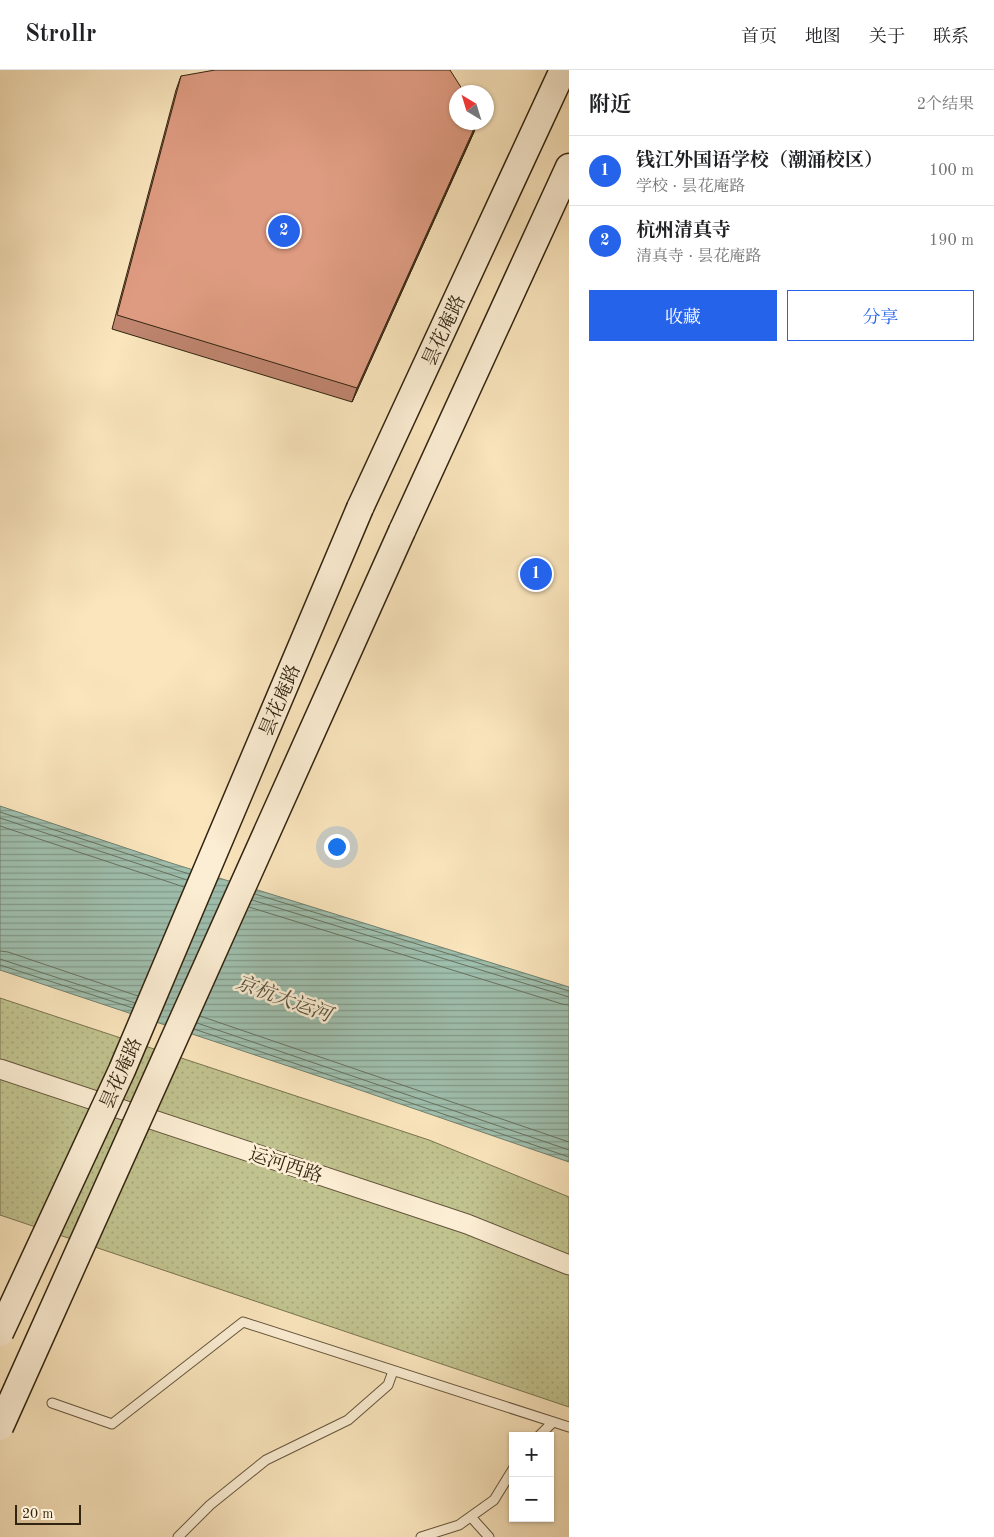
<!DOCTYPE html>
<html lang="zh">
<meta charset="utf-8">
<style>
:root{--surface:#fff;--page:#f6f6f6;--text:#202124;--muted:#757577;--line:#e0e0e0;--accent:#2563eb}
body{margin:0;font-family:"Old Standard TT","Noto Serif SC",serif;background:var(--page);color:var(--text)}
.controls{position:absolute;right:15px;bottom:15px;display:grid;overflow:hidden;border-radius:0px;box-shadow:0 1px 4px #0004}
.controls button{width:45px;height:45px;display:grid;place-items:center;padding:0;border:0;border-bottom:1px solid var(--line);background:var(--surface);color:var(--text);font:25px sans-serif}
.compass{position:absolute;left:449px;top:15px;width:45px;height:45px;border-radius:50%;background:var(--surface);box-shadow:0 1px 4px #0004;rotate:322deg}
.scale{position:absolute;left:15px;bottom:12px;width:66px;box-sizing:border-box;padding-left:5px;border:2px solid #322410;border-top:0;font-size:14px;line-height:18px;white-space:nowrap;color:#322410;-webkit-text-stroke:4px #fceed4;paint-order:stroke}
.you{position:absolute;left:336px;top:776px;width:18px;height:18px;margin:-12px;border:4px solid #fff;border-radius:50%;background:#1a73e8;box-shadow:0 0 0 8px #1a73e833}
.badge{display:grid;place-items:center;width:32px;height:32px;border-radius:50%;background:var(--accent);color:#fff;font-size:16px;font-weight:700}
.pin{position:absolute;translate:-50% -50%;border:2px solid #fff;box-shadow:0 1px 5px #0006}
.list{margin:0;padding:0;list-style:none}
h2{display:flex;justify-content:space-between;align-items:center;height:65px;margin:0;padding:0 20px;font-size:21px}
h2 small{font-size:16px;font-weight:400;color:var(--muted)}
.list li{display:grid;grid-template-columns:32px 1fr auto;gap:15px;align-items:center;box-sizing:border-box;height:70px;padding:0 20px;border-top:1px solid var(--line)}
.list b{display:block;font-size:19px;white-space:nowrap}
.list p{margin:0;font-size:16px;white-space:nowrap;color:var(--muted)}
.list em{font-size:16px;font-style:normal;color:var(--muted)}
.actions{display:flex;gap:10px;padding:15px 20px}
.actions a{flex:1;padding:11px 0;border:1px solid var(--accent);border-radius:0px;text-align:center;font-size:18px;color:var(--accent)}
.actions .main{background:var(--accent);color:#fff}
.map{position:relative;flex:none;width:569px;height:1467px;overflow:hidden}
header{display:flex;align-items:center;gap:30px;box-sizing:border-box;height:70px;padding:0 25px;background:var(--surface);border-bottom:1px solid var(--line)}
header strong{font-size:24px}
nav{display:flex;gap:28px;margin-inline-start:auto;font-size:18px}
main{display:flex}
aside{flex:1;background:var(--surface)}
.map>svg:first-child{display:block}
.grass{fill:url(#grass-dots);stroke:#7a7450}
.water{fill:url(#water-rules);stroke:#73816f}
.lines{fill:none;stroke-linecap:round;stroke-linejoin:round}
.shore{stroke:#68725f;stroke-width:1}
.lane-casing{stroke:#64543b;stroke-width:11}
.street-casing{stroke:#64543b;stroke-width:21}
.secondary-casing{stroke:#322410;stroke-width:29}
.lane{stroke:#fceed4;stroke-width:9}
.street{stroke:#fceed4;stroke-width:19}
.secondary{stroke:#fceed4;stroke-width:26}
.secondary-bridge-casing{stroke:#322410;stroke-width:29;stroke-linecap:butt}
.secondary-bridge{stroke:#fceed4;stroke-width:26}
.wall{fill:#bf856f;stroke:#322410}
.shaded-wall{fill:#9b6c5a;stroke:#322410}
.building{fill:#de9b81;stroke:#322410}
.labels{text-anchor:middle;stroke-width:5;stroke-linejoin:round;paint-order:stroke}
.street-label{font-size:19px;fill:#322410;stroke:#fceed4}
.water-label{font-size:20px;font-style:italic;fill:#53523f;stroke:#fceed4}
</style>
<header>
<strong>Strollr</strong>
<nav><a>首页</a><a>地图</a><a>关于</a><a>联系</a></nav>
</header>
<main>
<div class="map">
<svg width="569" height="1467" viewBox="0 0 569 1467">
<defs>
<pattern id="grass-dots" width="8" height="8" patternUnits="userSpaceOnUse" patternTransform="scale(1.25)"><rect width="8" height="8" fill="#c1c38f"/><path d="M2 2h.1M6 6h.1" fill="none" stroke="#a6a77a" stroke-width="1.8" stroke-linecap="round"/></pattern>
<pattern id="water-rules" width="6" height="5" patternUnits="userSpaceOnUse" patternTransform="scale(1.25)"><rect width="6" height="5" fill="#9fbfae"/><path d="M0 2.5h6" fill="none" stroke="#829b8c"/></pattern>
</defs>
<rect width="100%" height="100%" fill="#fae5bd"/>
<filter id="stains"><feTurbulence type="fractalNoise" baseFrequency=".004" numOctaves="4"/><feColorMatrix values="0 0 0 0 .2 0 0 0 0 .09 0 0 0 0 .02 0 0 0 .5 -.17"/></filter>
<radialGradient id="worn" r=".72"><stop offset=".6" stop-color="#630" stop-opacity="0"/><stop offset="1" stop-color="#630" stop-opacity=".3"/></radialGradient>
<path class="grass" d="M0,928L429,1070L569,1127V1337L0,1145Z"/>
<path class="water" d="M0,736L171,793L569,917V1092L354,1018L0,900Z"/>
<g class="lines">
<path class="shore" d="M0,742L189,804
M0,748L187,810
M0,756L184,817
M255,824L569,921
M252,830L569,927
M249,837L562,934L569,935
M0,881L8,882L138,926
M0,889L135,933
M0,895L133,938
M200,946L569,1072
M197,953L569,1080
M194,959L569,1087"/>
<g class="lane-casing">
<path id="lane" d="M52,1333L112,1354L243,1252L569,1357
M539,1366L553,1352
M471,1447L489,1467
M178,1467L210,1435L266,1390L348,1350L388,1315L393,1301
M421,1467L459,1455L494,1430L513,1399"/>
</g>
<g class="street-casing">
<path id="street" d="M0,999L467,1154L569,1195"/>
</g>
<g class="secondary-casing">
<path id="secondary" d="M360,438L563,0
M402,461L569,97"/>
</g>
<use href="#lane" class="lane"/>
<use href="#street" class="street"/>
<use href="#secondary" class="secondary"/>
<g class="secondary-bridge-casing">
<path id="secondary-bridge" d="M0,1263L122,1000L360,438
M0,1357L402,461"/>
</g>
<use href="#secondary-bridge" class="secondary-bridge"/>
</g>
<path class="wall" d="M181,6L474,62L352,332L112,259L176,20Z"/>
<path class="shaded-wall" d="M478,52L474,62L352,332L357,318Z"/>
<path class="building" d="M215,0H450L464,22H456V52H477L357,318L117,245L181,6Z"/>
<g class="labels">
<g class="street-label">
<text transform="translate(443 260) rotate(-65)" y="7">昙花庵路</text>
<text transform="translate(279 630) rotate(-67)" y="7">昙花庵路</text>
<text transform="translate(120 1003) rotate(-66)" y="7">昙花庵路</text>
<text transform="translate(286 1094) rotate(18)" y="7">运河西路</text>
</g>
<g class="water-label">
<text transform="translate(284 928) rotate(20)" y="7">京杭大运河</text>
</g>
</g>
<rect width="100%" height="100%" filter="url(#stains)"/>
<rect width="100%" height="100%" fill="url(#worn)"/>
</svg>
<div class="controls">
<button>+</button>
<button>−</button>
</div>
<svg class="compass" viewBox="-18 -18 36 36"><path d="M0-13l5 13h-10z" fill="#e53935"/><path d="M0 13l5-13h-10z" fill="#757577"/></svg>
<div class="scale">20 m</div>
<div class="you"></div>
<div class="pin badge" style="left:536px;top:504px">1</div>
<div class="pin badge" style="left:284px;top:161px">2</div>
</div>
<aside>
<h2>附近<small>2个结果</small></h2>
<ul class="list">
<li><span class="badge">1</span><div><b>钱江外国语学校（潮涌校区）</b><p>学校 · 昙花庵路</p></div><em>100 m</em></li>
<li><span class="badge">2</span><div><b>杭州清真寺</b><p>清真寺 · 昙花庵路</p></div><em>190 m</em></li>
</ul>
<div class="actions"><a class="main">收藏</a><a>分享</a></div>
</aside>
</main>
